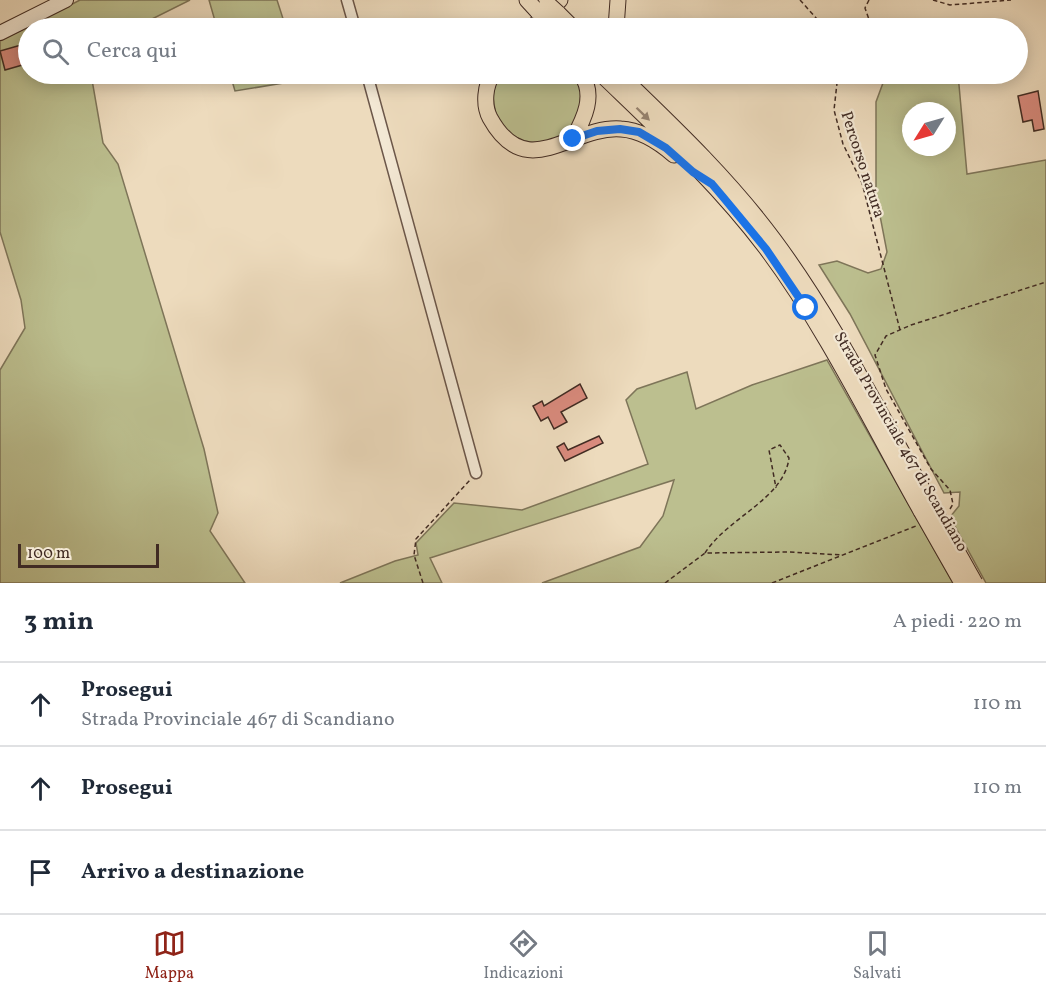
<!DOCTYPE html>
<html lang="it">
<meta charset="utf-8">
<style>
:root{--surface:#fff;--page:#f2f2f3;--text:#1f2937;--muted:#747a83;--line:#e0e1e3;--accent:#8f2418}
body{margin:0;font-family:Vollkorn,serif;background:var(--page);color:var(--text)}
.compass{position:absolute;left:902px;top:102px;width:54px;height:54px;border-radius:50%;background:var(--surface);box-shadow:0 3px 15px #0003;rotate:233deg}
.scale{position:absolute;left:18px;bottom:15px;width:141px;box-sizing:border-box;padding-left:6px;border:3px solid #412b23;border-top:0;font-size:16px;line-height:21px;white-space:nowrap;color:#412b23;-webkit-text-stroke:4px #f3e8d4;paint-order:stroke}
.stop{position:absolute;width:18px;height:18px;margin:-14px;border:4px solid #1a73e8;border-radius:50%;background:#fff}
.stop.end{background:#1a73e8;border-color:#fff;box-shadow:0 2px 6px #0008}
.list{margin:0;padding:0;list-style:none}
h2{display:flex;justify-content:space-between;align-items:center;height:78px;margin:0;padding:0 24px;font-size:26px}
h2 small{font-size:20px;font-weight:400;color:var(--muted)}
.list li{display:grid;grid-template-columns:39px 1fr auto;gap:18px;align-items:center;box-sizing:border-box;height:84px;padding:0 24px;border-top:2px solid var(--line)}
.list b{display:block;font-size:22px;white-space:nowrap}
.list p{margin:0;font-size:20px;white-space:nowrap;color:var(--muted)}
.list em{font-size:20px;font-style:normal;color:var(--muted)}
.icon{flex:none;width:33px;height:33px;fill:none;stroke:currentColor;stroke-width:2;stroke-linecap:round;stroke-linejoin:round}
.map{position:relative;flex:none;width:1046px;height:583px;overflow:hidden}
.search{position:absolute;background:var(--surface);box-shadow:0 3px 15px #0003;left:18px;right:18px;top:18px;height:66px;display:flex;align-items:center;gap:15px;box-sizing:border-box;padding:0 21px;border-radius:33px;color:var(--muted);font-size:22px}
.sheet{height:330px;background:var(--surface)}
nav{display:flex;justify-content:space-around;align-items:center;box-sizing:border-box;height:84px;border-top:2px solid var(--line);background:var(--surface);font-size:16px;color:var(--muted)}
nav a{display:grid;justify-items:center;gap:3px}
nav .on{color:var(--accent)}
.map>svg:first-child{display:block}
.green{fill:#bcbf8f;stroke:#7e7559;stroke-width:1.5;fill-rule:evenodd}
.building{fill:#da8b7e;stroke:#412b23;stroke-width:1.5}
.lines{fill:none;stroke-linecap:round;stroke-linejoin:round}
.street-casing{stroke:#6c574a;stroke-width:13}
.secondary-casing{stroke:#412b23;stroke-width:16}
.primary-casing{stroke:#412b23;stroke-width:17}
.path{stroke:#412b23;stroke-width:1.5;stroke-dasharray:4.5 3;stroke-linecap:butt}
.street{stroke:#f3e8d4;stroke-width:10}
.secondary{stroke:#f3e8d4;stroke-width:14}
.primary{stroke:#eddbbd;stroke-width:15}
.primary-bridge-casing{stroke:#412b23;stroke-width:17;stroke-linecap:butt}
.primary-bridge{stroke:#eddbbd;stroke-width:15}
.oneway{fill:#978370}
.route{stroke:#1a73e8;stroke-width:8}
.labels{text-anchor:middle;stroke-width:4.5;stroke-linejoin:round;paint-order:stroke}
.street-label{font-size:16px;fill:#412b23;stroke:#f3e8d4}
</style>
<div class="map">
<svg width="1046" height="583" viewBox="0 0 1046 583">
<rect width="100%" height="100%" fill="#eddbbd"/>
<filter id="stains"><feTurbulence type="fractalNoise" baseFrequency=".00333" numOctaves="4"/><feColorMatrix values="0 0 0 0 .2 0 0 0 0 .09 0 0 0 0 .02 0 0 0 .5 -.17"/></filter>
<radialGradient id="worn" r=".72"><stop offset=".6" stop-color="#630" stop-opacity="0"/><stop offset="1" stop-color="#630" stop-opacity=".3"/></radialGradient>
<path class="green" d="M80,0H190L134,28H28V74H91L103,143L118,164L204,449L218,513L210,531L245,583H0V370L25,328L21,300L0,232V41Z
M209,0H277L286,28H217Z
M230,74H300L302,80L235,91Z
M500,74H576C583,83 581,93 580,104C580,154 500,157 494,104C492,93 493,83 500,74Z
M894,74H958L967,174L1046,160V583H986L950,517L959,506L960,492L944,493L850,314L819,265L837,261L868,273L881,269L887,252L876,195V102L883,83ZM911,111H947V147H911Z
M827,360L953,583H542L640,547L663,516L674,480L430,558L442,583H340L395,561L418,555L416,543L454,503L522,510L648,464L626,400L637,389L687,372L696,409L752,385Z"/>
<path class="building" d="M28,43V55L24,56L26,64L5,70L0,51Z
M1038,91L1044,129L1034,131L1032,120L1023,122L1018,96Z
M580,384L587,398L561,412L567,422L554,429L548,417L541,421L533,406L542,401L544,406Z
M599,436L603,443L565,461L557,447L564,443L568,450Z"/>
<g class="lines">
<g class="street-casing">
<path id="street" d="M347,0L355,28
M367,74L476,473"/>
</g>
<g class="secondary-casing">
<path id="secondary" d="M0,33L66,0"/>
</g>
<g class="primary-casing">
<path id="primary" d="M527,0L538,12
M558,13L573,28
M532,28L560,0
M616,28L618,0
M493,74C485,85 483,105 490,118C527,185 571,125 621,129C640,130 659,142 674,155
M601,74C658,129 718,184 766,248C826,328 872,424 921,511
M619,74C673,126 729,179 774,240C835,322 881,417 932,506
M573,139C584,119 596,95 581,74"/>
</g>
<path class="path" d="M800,0L825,28
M869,0L865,8L872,28
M933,0L950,5L1011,0
M838,74L834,110L843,144L862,183L900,330
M950,509L953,504L950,490L931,469L886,389L875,355L886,336L911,325L1046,282
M705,553C727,518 784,499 789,458L780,445L769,450L776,488
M423,583L414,555L416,539L470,480
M665,583L705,553L789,552L843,555
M772,583L916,526"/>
<use href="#street" class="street"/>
<use href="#secondary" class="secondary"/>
<use href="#primary" class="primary"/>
<g class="primary-bridge-casing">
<path id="primary-bridge" d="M547,3L558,13
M538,12L548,22
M932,506L975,583
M921,511L962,583"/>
</g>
<use href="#primary-bridge" class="primary-bridge"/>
</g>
<defs><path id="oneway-solid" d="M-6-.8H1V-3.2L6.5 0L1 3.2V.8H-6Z" transform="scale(1.5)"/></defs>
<use class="oneway" href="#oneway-solid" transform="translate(643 114) rotate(44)"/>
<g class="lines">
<path class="route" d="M573,139L597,131L620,129L639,132L666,148L693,172L712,184L723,197L766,249L806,308"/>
</g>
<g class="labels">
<g class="street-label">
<text transform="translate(864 164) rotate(72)" y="6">Percorso natura</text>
<text transform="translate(902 441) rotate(60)" y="6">Strada Provinciale 467 di Scandiano</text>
</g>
</g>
<rect width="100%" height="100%" filter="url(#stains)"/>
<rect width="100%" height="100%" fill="url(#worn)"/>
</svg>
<svg class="compass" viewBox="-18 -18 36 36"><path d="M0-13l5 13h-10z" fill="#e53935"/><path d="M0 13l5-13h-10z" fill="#747a83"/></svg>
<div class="scale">100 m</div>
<div class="stop" style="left:806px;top:308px"></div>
<div class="stop end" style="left:573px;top:139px"></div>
<div class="search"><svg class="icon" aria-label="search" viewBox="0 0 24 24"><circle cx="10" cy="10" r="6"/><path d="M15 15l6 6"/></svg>Cerca qui</div>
</div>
<section class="sheet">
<h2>3 min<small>A piedi · 220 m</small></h2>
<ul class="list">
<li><svg class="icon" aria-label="ahead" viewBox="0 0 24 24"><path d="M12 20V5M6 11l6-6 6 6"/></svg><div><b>Prosegui</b><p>Strada Provinciale 467 di Scandiano</p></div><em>110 m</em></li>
<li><svg class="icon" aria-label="ahead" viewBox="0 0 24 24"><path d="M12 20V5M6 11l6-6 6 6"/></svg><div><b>Prosegui</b></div><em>110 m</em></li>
<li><svg class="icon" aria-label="arrive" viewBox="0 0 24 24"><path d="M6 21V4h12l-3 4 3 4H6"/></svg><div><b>Arrivo a destinazione</b></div></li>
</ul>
</section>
<nav>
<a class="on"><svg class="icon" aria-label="map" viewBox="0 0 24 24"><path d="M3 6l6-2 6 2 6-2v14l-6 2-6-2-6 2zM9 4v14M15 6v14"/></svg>Mappa</a>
<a><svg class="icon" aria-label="directions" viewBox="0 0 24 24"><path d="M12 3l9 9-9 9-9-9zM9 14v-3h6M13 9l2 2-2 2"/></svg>Indicazioni</a>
<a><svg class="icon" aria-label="saved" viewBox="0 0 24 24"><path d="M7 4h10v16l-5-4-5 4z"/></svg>Salvati</a>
</nav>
